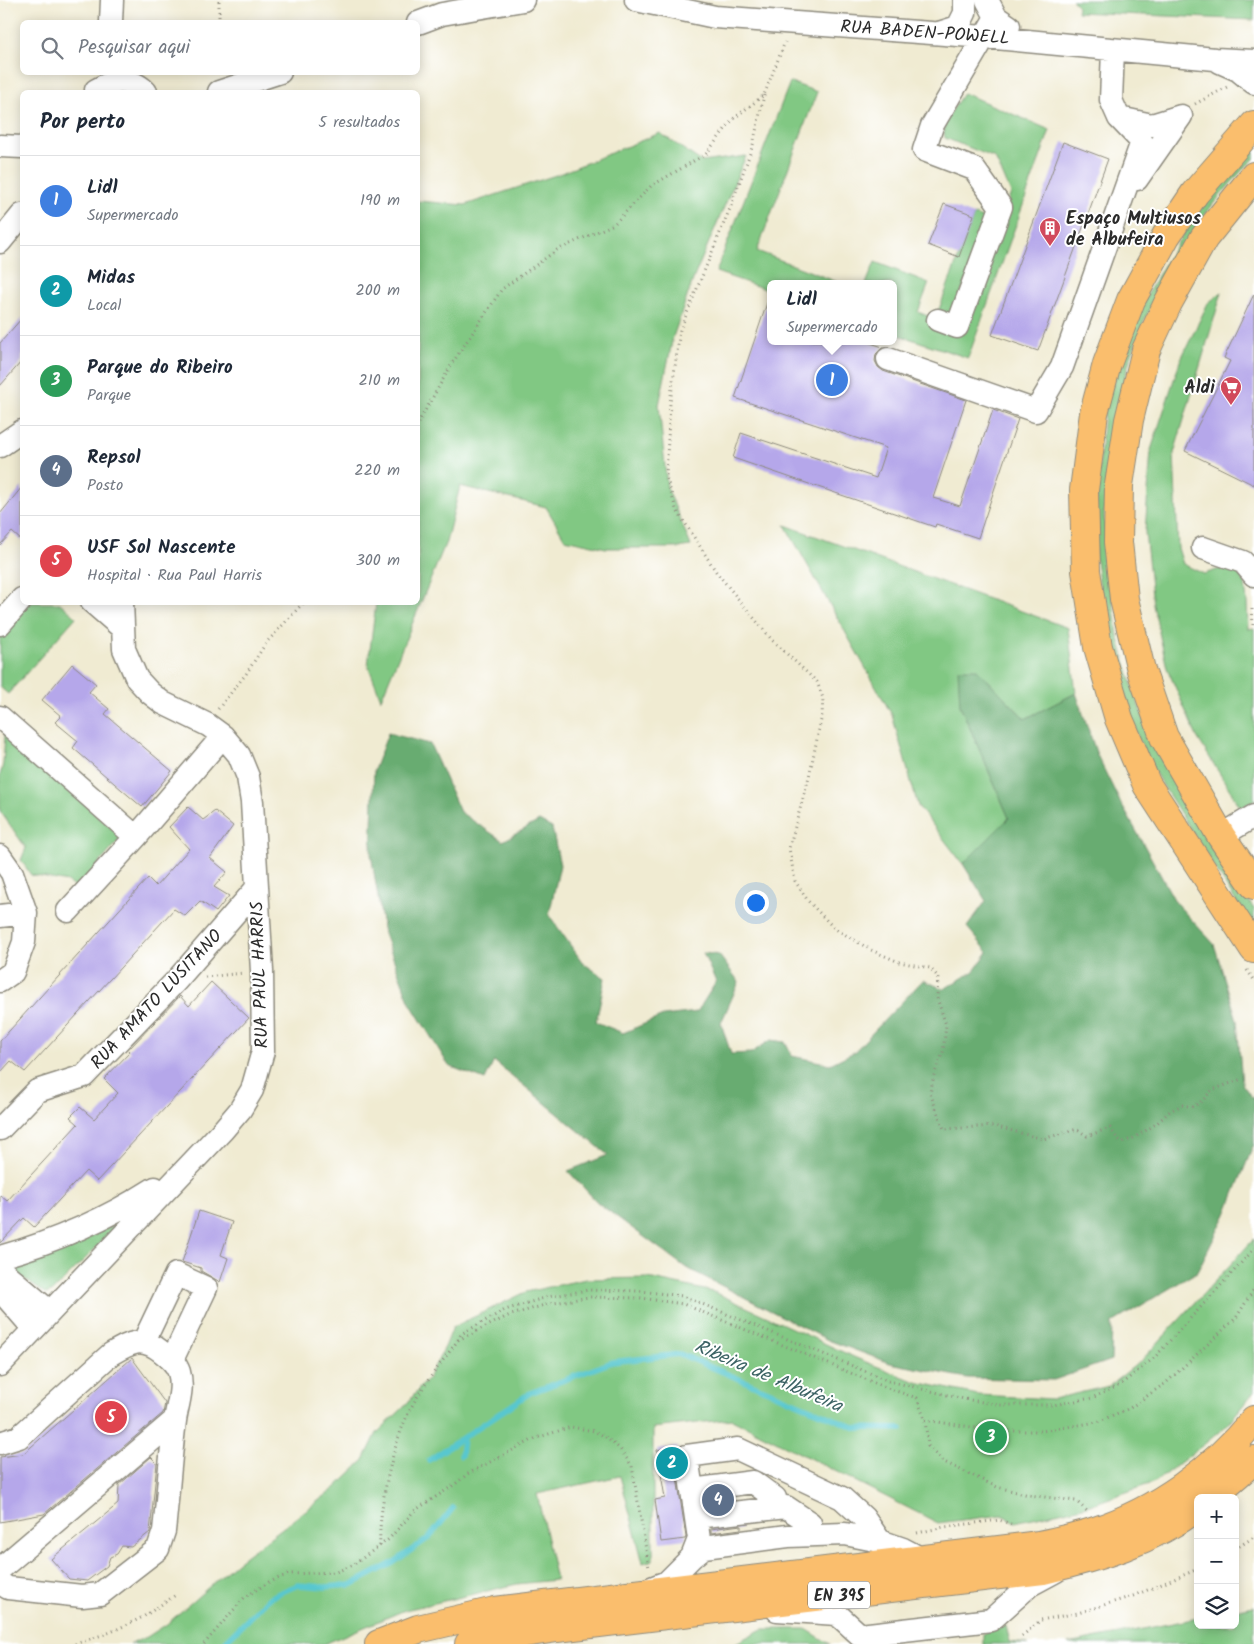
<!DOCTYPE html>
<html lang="pt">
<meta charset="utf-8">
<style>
:root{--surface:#fff;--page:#f2f2f3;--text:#1f2937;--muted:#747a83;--line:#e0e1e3;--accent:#0f766e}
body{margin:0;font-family:Kalam,sans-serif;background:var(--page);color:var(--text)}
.controls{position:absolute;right:15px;bottom:15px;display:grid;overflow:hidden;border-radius:8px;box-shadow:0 2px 12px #0003}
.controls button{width:45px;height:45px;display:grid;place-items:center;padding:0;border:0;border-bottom:1px solid var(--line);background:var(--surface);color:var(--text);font:25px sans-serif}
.you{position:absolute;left:755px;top:902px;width:18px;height:18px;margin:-12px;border:4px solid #fff;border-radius:50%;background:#1a73e8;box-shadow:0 0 0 8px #1a73e833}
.badge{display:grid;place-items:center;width:32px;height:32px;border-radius:50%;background:var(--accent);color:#fff;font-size:16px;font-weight:700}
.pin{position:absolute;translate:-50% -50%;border:2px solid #fff;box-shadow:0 1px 5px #0006}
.popup{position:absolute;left:767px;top:280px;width:130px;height:65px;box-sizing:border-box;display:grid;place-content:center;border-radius:8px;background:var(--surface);filter:drop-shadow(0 1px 4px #0005);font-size:16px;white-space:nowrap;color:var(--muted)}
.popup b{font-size:19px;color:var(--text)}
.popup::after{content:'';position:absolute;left:50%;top:100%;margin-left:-10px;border:10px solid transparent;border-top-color:var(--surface)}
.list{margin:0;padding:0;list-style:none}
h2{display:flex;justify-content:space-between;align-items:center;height:65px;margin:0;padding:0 20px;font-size:21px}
h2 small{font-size:16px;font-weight:400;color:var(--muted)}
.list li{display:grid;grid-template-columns:32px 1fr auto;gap:15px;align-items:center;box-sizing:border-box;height:90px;padding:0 20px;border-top:1px solid var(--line)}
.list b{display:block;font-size:19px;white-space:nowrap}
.list p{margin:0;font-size:16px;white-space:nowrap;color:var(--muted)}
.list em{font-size:16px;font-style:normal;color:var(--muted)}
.icon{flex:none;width:28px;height:28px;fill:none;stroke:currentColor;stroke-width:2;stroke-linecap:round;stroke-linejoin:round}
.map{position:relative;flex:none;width:1254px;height:1644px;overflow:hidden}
.search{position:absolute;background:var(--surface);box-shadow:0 2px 12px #0003;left:20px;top:20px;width:400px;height:55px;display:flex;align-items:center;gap:12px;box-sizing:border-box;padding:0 18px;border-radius:8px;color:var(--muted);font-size:19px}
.panel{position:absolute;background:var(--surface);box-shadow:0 2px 12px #0003;left:20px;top:90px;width:400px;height:515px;border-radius:8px}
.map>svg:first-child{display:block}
.green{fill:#81c883;stroke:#567a57}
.forest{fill:#68ac71;stroke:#4a6c4e}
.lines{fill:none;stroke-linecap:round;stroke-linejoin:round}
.stream{stroke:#59c7cf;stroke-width:5.5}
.building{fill:#b5a7ea}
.minor-casing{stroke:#8e8b7e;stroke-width:25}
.major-casing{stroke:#8e8b7e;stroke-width:30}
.path{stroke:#8e8b7e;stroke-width:3;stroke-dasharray:1 4;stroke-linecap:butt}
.minor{stroke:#fff;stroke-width:22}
.major{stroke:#fabe6d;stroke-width:28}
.labels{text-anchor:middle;stroke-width:4;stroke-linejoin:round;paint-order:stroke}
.shield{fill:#fff;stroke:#6b6b6b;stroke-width:1}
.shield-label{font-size:16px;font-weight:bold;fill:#2b2b2b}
.street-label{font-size:18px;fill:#2b2b2b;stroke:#fff}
.poi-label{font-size:18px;font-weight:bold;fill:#2b2b2b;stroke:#fff;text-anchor:start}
.water-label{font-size:19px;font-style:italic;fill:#3b6264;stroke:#fff}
</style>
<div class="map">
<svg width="1254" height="1644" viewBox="0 0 1254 1644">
<rect width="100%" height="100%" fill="#fff"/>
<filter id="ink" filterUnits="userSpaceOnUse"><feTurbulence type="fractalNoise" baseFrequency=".02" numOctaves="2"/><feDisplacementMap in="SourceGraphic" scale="10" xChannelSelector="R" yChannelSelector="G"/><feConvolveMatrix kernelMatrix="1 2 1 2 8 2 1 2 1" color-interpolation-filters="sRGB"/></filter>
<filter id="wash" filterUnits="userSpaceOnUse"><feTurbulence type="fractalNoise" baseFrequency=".0096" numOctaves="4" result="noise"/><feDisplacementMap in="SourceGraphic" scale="20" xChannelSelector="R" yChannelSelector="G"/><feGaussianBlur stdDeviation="1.12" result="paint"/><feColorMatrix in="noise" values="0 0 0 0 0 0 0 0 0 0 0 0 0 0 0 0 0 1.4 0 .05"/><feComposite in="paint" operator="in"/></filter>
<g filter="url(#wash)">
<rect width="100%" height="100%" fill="#f0ebd2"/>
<path class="green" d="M1072,0H1254V20L1077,12L1078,6Z
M790,82L817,92L757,251L842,284H771V291L716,272Z
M963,93L1050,130L968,358L893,333V284H866L875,262L929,283L918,312L935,319L959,336L1011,193L995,158L945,138C940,124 957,104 963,93Z
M660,133L702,162L746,156L694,277L673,337L659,405L667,487L691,546L676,548H606L565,539L546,507L460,486L446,542L381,699L368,665L376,603L418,602V201L465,205L559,174Z
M1254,144V159L1243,169L1213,204L1188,239L1165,278L1144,321L1129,362L1115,415L1107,468L1104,516L1112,595L1118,636L1134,691L1149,735L1188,810L1254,909V930L1155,773L1138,738L1107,637L1095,554V514L1104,412L1134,316L1206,195Z
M974,215L990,221L952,314L938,312Z
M1222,292L1174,453L1178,548L1183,564L1204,574L1223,568L1236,570L1245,583L1247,602L1248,629L1254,628V800L1241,808L1197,737L1167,668L1153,605L1145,532L1151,450L1180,361L1208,303Z
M785,525L1068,628L1076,693L1025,719L977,669L960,705L1009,818L963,864L918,806L892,715Z
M28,603H60L76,617L8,694L0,687V635Z
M5,734L122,837L77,889L67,882L31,875L21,860L26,848L0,811V776L3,764Z
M114,1225L113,1231L53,1291L46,1294L8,1268L57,1253Z
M1254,1239V1392L1226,1426L1207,1442L1155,1482L1087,1506L1015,1522L1002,1515L938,1523L732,1419L653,1428V1560L643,1563L620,1476L537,1494L556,1580L517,1584L405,1610L324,1644H130L147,1637L167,1624L236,1563L334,1489L364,1460L377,1433L404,1407L428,1378L445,1347L453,1327L526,1292L586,1279L648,1278L714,1292L856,1358L916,1382L978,1395L1053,1399L1109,1386L1142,1360Z
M1254,1606V1644H1068L1198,1618V1625H1235V1610Z
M1006,1626L1010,1642L1028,1644H983V1634Z
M762,1629H806L830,1644H734Z"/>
<path class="forest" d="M958,669H977L1025,719L1076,693L1097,755L1118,798L1176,903L1214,944L1237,1020L1242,1084L1252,1097H1254V1144L1226,1214L1197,1272L1112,1323L1111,1360L1054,1380L967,1378L890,1363L828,1340L685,1267L598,1203L568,1171L608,1155L494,1061L485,1080L449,1066L410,1003L384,934L371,854L374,770L388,733L430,744L460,812L503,841L539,821L552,828L560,865L549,915L583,963L605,978L596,1022L623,1033L663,1016L697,1012L716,982L703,953L719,955L739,982L721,1023L731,1054L751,1053L771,1040L785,1042L792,1056L830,1064L854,1052L923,980L944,989L974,971L988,952L967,927L986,901L963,864L1009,818L960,705Z"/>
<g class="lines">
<path class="stream" d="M461,1456L463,1438
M429,1460L530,1393L612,1362L680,1354L856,1428L902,1429
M223,1644L270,1597L298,1585L325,1587L351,1585L393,1563L430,1537L453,1508"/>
</g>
<g id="blocks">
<path class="building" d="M1063,142L1108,159L1038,351L992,335Z
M944,204L974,215L959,257L928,245Z
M1254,294V485L1185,451L1230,361L1224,358Z
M768,300L771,301V341H864L883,347L876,354L875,361L878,367L883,371L966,400L933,498L960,506L993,410L1018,419L978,538L936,524L935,527L733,458L741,433L876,478L886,448L735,398Z
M22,318V361L0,386V343Z
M22,487V541L12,532L0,545V514Z
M72,664L96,684L89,692L109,709L105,714L172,771L142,807L73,748L78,741L55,722L61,716L42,700Z
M188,807L203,820L215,811L233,826L210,858L227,872L214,887L229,896L216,912L200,901L185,916L174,909L25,1072L11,1061L0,1073V1041L148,878L156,886L189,849L169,827Z
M211,982L249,1018L97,1181L86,1171L34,1227L24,1218L0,1243V1195L7,1201L78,1124L70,1117L80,1107L94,1119L118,1093L104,1079L130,1052L128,1050L180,996L189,1006Z
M199,1211L232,1222L221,1255L228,1258L220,1282L201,1271V1268L182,1262Z
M132,1358L165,1403L163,1413L44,1514L0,1522V1457L23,1454Z
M678,1447L675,1452L674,1458L686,1537L685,1539L661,1542L655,1500L665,1498L657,1450Z
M151,1457L157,1463L150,1532L131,1547L122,1546L117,1554L110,1557L107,1566L87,1581L69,1579L51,1559L118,1504L119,1485Z
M741,1525V1529L711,1533V1529Z"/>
</g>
</g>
<g filter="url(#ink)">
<use href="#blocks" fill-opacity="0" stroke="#8e8b7e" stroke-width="1"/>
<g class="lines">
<g class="minor-casing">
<path id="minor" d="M636,0L715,17L985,37L1215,59L1254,61
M987,0L996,17L1009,26
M111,22L112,0
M418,23L442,14L523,0
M939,33L958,27L965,13V0
M1220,62L1238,70L1254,83
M96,90C112,80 132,77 146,92
M219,92L280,72
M1119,118L1152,125L1181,116L1137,179
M0,146L22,147
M0,242L22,215
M938,320L957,327L1001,207L974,169L924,150L932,126L996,17
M888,359L1036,411L1062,367L1142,142L1119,118L1111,100L1113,50
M0,446L22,431
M1203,548L1243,562L1254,575
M92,602L122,628
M0,624L22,599
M0,717L136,837
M1221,836L1254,816
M0,856L12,873L26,913L24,942L13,972L0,981
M68,911L136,837L223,736
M0,916L26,913
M0,1129L37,1091L84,1076L176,981L256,889
M0,1257C54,1242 108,1218 155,1188
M0,1269L50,1312
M0,1290L34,1329
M144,1341L176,1274L206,1288L172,1360
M0,1365L223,1130L240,1110L252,1090L263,1051L262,971L252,802L248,777L239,755L223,736L208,725L163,703L150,693L137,679L124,649L122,602
M0,1443L19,1437L111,1354C131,1342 142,1336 162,1352C170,1358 176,1363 179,1372C184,1389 177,1405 175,1421C170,1458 168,1495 164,1531L158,1549L100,1594L82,1596L8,1588L0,1583
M692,1490L753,1482L775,1498
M696,1517L786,1507L810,1523
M692,1557L704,1547L788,1536L845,1534L880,1541
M0,1569L175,1420
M649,1589L667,1582L692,1557L699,1539L687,1456L738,1449L842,1498L864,1518L880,1541L903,1549L922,1559
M777,1610L837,1614L860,1635L991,1620L1030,1585L1056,1571"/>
</g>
<g class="major-casing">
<path id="major" d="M1254,125L1195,193L1166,236L1131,300L1107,364L1094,413L1084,490L1086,571L1098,647L1119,719L1147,785L1254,949
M1254,176L1204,238L1168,303L1146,350L1129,420L1119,485L1118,542L1124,599L1141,670L1164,737L1221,836L1254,885
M1210,1498L1254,1460
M379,1644L418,1629L495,1611L1039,1545C1058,1541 1077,1537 1095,1531C1157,1511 1213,1470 1254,1420
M469,1644L504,1636L557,1628L1043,1570C1097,1558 1152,1541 1198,1507"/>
</g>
<path class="path" d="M219,22V0
M764,95L753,145L731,206L680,330L670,403L666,476L676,509L717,573L772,640L817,682L823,698L822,715L809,777L789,848L795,881L808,901L834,928L871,950L899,962L930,968L938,977L937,998L946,1025L943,1053L934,1075L930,1093L944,1129L994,1126L1043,1139L1077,1129L1087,1136L1110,1128L1117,1138L1122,1142L1132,1139L1156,1124L1170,1111L1182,1105L1193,1107L1203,1100L1212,1090L1242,1079
M1195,104L1227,87
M418,423L453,362L502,289L557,250L614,224L651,186L706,154L733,119L764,95L785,42
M1252,609L1253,625H1254
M218,709L246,674L266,643L304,602
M1247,970L1254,980
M205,977L244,973
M458,1340L508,1316L548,1304L589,1297L641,1298L683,1304L887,1388L917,1398L925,1420L928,1446L942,1461L997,1487L1029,1495L1076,1501L1087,1511
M925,1420L997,1431H1042L1097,1422L1130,1408L1167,1382L1236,1318L1254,1289
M917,1533L944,1527L999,1520L1011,1524
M380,1546C378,1510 392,1447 408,1414C420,1388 441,1364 458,1340L461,1334L505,1310L547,1297L588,1290L640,1291L683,1296L889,1381L964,1399L1000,1405H1053L1092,1398L1120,1385L1154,1358L1254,1249
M1235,1549L1254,1537
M1022,1636L1041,1620L1078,1613L1133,1596L1198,1569
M75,1644L111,1632L143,1617L177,1594
M204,1644L245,1597L269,1582L289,1574L336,1572L353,1565L389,1539L414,1511L454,1485L469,1473L536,1438L571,1427L594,1431L604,1436L620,1449L632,1466L649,1568"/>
<use href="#minor" class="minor"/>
<use href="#major" class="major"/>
</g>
</g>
<defs>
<g id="building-pin" transform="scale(1.125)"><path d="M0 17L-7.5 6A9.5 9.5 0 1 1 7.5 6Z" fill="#d1495b" stroke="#fff"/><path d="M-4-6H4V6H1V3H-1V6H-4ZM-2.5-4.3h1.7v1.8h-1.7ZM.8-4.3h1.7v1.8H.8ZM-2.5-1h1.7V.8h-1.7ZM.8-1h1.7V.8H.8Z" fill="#fff"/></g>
<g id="supermarket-pin" transform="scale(1.125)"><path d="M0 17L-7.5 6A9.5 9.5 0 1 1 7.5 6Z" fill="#d1495b" stroke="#fff"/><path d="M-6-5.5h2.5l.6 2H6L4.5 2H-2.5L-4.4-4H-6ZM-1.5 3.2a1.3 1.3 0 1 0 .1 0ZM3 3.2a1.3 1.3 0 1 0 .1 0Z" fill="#fff"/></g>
</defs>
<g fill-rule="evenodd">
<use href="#building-pin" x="1050" y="228"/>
<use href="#supermarket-pin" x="1231" y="387"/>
</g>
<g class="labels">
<rect class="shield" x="808" y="1581.5" width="62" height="27" rx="4"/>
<g class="shield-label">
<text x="839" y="1601">EN 395</text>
</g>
<g class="street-label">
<text transform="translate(925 32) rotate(4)" y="6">RUA BADEN-POWELL</text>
<text transform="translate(259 975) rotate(-92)" y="6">RUA PAUL HARRIS</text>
<text transform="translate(156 999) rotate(-47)" y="6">RUA AMATO LUSITANO</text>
</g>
<g class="poi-label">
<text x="1066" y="224">Espaço Multiusos<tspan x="1066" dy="21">de Albufeira</tspan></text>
<text x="1215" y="393" text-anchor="end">Aldi</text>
</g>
<g class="water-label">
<text transform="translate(769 1375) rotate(23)" y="7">Ribeira de Albufeira</text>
</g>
</g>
</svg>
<div class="controls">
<button>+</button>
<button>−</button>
<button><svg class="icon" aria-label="layers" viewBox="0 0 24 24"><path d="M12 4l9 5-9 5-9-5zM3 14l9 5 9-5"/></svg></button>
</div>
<div class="you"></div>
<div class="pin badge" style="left:832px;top:380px;background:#3f7fe0">1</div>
<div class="popup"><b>Lidl</b>Supermercado</div>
<div class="pin badge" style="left:672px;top:1463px;background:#0f9aa8">2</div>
<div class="pin badge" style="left:991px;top:1437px;background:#2e9e5b">3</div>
<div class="pin badge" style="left:718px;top:1500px;background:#5c6f8a">4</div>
<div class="pin badge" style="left:111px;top:1417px;background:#e0444e">5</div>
<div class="search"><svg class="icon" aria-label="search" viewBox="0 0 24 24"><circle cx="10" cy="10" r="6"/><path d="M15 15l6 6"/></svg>Pesquisar aqui</div>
<section class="panel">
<h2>Por perto<small>5 resultados</small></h2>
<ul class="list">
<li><span class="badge" style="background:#3f7fe0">1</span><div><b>Lidl</b><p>Supermercado</p></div><em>190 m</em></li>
<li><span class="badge" style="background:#0f9aa8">2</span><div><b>Midas</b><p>Local</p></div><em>200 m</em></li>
<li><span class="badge" style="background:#2e9e5b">3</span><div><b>Parque do Ribeiro</b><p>Parque</p></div><em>210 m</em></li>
<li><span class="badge" style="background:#5c6f8a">4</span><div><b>Repsol</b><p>Posto</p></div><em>220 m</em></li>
<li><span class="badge" style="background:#e0444e">5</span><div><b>USF Sol Nascente</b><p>Hospital · Rua Paul Harris</p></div><em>300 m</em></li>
</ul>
</section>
</div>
